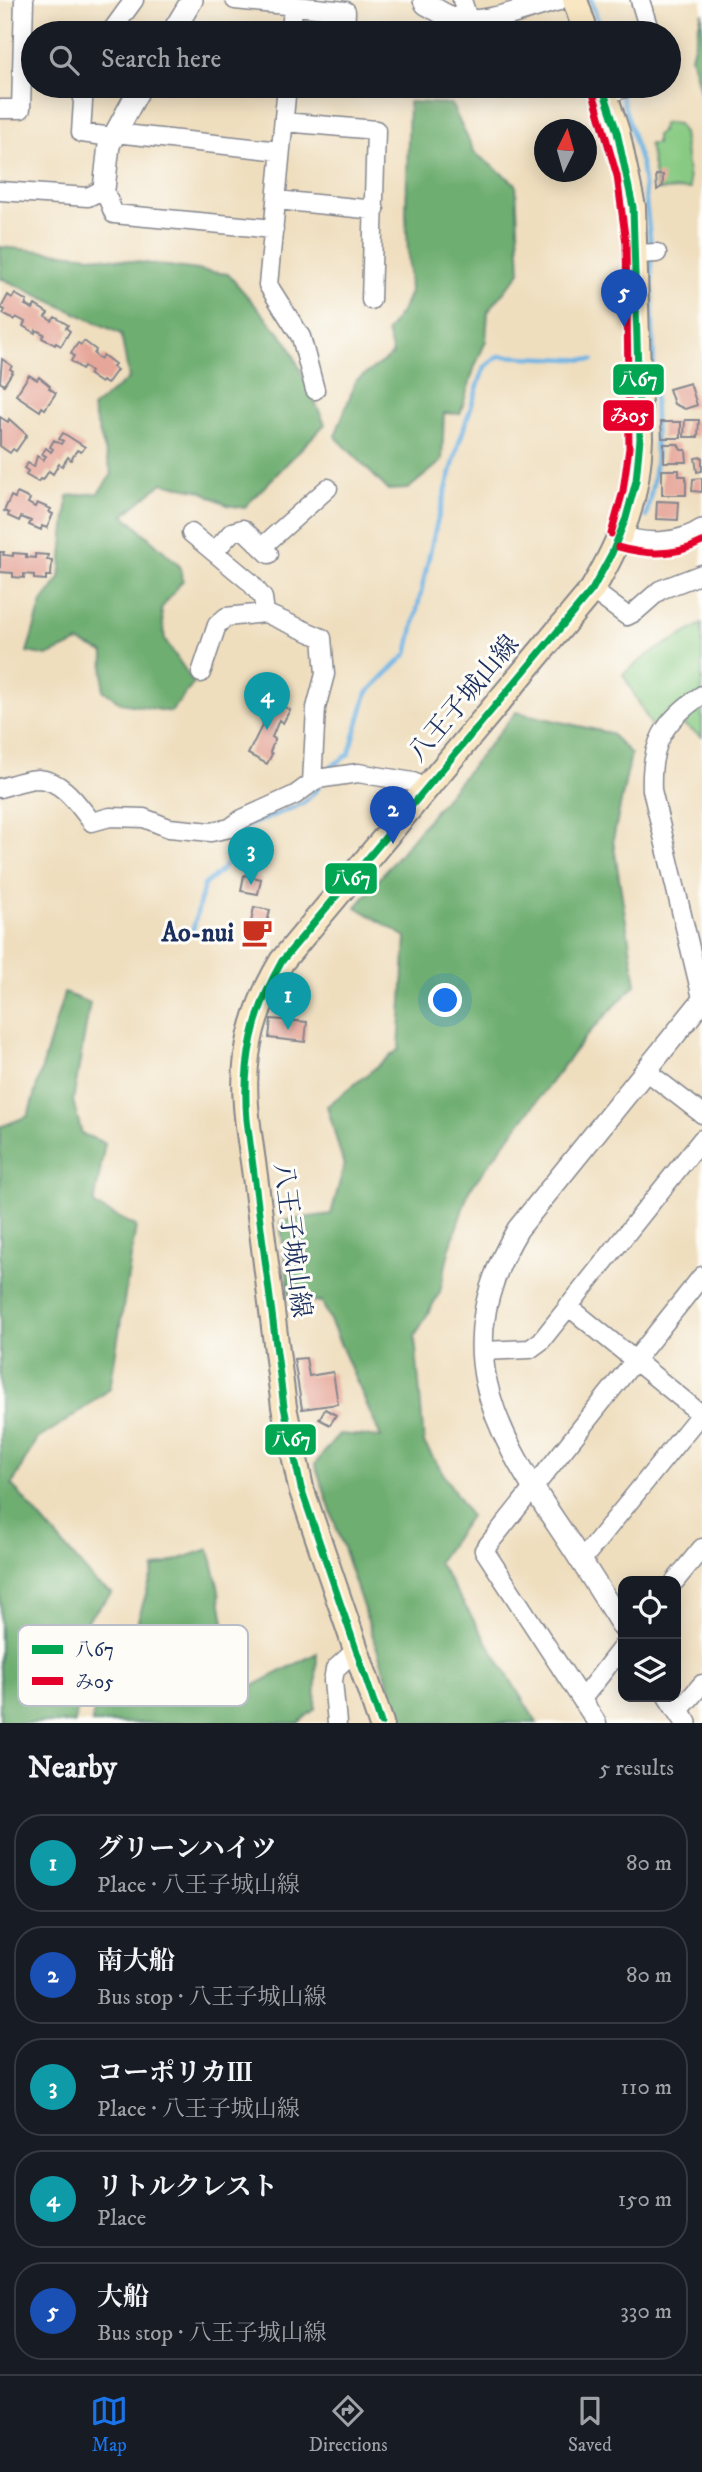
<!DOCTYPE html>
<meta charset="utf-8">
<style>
:root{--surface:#171b24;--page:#242831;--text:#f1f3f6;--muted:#9ea1a6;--line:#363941;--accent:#1a73e8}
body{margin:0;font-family:"IM FELL DW Pica","Noto Serif JP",serif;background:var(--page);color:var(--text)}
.controls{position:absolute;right:21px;bottom:21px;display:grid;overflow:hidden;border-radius:14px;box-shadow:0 4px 18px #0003}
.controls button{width:63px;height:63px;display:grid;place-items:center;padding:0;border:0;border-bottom:2px solid var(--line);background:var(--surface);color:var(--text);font:35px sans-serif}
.compass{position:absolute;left:534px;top:119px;width:63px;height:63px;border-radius:50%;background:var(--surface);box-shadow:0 4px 18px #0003;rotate:5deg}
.you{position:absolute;left:446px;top:1001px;width:24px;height:24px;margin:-18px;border:5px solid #fff;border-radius:50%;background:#1a73e8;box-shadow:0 0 0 10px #1a73e833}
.badge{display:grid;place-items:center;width:46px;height:46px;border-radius:50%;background:var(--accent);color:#fff;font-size:23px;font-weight:700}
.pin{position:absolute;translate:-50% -58px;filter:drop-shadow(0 2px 4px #0008)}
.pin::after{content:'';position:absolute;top:37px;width:24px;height:21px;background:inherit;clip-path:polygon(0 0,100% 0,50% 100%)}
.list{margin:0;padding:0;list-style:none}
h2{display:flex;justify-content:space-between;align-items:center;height:91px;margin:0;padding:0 28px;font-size:30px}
h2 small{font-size:23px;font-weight:400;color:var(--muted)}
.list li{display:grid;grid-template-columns:46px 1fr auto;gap:21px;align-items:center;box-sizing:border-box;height:98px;margin:0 14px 14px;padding:0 14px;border:2px solid var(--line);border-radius:28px}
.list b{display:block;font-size:26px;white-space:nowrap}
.list p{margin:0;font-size:23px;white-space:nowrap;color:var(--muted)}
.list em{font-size:23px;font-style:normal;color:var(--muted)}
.icon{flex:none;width:38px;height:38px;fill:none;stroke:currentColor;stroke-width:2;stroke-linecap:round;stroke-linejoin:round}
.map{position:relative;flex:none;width:702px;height:1723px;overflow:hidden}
.search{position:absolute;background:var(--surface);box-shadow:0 4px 18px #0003;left:21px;right:21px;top:21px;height:77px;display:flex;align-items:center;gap:18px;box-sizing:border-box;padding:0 24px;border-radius:38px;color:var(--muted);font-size:26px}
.sheet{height:651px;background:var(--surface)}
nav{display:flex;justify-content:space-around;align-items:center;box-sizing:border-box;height:98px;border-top:2px solid var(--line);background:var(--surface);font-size:19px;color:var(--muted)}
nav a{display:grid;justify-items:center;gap:4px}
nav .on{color:var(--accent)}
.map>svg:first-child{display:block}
.green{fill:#88ca83;stroke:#527c70;stroke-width:2}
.forest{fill:#6eae71;stroke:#446e68;stroke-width:2}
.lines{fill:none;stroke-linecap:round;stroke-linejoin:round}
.stream{stroke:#6cb2e3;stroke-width:4.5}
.building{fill:#e6a699}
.minor-casing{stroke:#85868e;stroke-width:21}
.tertiary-casing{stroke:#85868e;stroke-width:24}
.secondary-casing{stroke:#85868e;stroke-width:28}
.minor{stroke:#fff;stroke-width:18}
.tertiary{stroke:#fff;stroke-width:21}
.secondary{stroke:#f9e7c3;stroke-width:24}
.bus-1-casing{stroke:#fdfcf7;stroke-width:12}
.bus-2-casing{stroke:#fdfcf7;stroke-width:12}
.bus-1{stroke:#00a651;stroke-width:7}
.bus-2{stroke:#e4002b;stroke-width:7}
.labels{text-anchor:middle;stroke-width:6;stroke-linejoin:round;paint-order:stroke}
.street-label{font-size:26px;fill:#1b2f5e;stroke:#fdfcf7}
.poi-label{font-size:26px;font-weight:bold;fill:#1b2f5e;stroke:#fdfcf7;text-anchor:end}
.key{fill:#fdfcf7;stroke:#b9bec9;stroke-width:2}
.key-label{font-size:19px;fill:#1b2f5e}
.line-badge{stroke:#fdfcf7;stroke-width:2.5}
.badge-label{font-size:19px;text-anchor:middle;font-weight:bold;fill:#fff}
</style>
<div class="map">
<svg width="702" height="1723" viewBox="0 0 702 1723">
<rect width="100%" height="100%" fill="#fdfcf7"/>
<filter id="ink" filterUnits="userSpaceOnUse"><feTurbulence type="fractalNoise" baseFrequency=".0143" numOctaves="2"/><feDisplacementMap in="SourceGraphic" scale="14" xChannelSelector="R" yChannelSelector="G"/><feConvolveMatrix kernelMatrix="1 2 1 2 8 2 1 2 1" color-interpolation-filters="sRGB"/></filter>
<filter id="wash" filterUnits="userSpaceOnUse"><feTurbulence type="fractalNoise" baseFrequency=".00686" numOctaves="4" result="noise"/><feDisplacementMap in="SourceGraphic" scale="28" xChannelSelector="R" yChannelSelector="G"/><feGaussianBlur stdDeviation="1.57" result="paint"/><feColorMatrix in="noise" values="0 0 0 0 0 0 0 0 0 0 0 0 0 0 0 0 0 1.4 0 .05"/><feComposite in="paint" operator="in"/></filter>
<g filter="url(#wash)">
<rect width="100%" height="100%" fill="#efdebe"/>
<path class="green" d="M666,123L678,124L683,133L690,189L657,190L649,144H656V135L661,132L662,125Z
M702,624V737L679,722L656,734L623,674L649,654Z"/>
<path class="forest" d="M702,12V98L691,57Z
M409,102L451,104L475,153L516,184L520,272L488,312L486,341L475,366L460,414L444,413L442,461L408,489L388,490L335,436L356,381L393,354L387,332L403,309L410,292L406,214Z
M0,247L92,256L228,274L288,343L325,424L244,508L227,505L201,491L162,483L124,515L179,565L183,580L161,609L165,640L194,683L171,712L121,703L103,690L104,653L79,642L47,656L27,652L42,602L60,578L68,496L98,493L112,474L92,408L129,378L121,334L1,278L0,279Z
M516,712L610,733L631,754L613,840L636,984L587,1035L469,1190L449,1251L440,1292L415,1336L424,1443L470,1516L438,1562L537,1723H402L315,1464L339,1434L381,1437L322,1302L290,1300L280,1221L331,1214L344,1166L327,1106L399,1049L406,937L356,907Z
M64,993L90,1003L73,1101L82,1134L105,1143L94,1205L136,1226L110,1389L69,1419L36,1440L12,1485L96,1583L112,1593L87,1620L75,1723H0V1127L28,1116Z
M209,1549L218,1586L229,1653L249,1688L317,1653L315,1709L298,1723H92L93,1715L132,1639L154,1568Z"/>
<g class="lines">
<path class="stream" d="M591,0L602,33
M621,95L642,167L651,247
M646,517L653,483L656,458L651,256
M326,773L328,769L349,754L367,693L407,654L436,526L459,443L484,368L498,356L593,360
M192,934L204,885L222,870L240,845L246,827L304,803L319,787"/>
</g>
<g id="blocks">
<path class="building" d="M656,175H663V186L657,190Z
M15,294L27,301L25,305L33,309L35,305L48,313L45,317L52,321L55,317L68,325L66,328L70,331L61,346L56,343L55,345L42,338L44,334L36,330L35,333L23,326L25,322L16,317L14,320L3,314L5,310L1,308L8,295L12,298Z
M84,341L96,350L94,354L100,359L103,355L115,364L113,367L117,370L107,384L102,381L101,383L89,375L91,372L84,366L82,369L71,361L74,356L71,353L78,343L81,345Z
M2,359L12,366L10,369L13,371L4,385L0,382Z
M29,375L37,380L39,377L50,386L49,388L56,393L45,409L42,407L40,411L16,395Z
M690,383L697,405L685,409L674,404L669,389Z
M0,417L8,422L9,419L27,435L16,451L13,449L10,453L0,446Z
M685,420H699L698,437H684Z
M661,422H681V438H662Z
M63,433L85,447L81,452L77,450L71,460L68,457L62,466L59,464L53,474L49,471L43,480L40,479L38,482L26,475L28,471L24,468L28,463L34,467L37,456L43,460L46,456L42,454L46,448L51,452L53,449L50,447L54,440L61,444L63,441L59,439Z
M664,444H678L681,450H686L687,462H664Z
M702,457V471L697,472L695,458Z
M662,470H679V476H686V495H662Z
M702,478V492L692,491L693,479Z
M17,493L30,499L28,503L35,507L37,503L51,509L49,512L53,514L47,528L42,526L41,530L29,525L31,521L21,517L19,521L8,516L9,513L4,511L11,496L15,498Z
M657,501L679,502L678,520L656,519Z
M0,552H4L3,555L13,556V553L26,554V557L35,558V554L48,555L47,559L52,560L51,576H46V580L34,579V575L24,574V578L13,577V573L0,572Z
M274,701L290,710L283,723L279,720L272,737L275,739L270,752L272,754L267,764L248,754Z
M244,875L261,879L258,894L241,891Z
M254,907L270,910L264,936L249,933Z
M271,1019L307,1022L305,1042L269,1038Z
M306,1358L309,1376L333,1372L338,1404L302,1409L294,1359Z
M325,1409L336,1415L330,1425L319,1419Z"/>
</g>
</g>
<g filter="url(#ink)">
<use href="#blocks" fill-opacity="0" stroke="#85868e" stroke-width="2"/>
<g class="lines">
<g class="minor-casing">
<path id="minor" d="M235,0L346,11L345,33
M462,0L469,21
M640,0L650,33
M110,33L134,0
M291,33L293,6
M84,86L81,133L113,137
M287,86L268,285L301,337L315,390
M605,94L632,86
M0,109H21L24,0
M284,122L376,130L371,300
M115,133L280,151
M0,191L88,197L104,189L114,214L274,229
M277,200L375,210
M636,254L657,253
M191,533L250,582L263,598L265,613
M262,547L328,488
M214,552L232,532L243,529L269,554
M592,590L627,616L635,612L660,590L702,574
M201,673L217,625L226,617L265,613L322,638L325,674L316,708L312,783
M702,695C664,720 650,744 652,790L702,998
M0,788C11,785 26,779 38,779C63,780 78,805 92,822L110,817L144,818L169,828L211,832L230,828L242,819L295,795L317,779L358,773L413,782L425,789
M645,1070L702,1114
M568,1306L702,1415
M483,1351L530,1349L541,1341L702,1139
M581,1561L702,1412
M675,1581L702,1548
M582,1699L623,1646
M678,1712L702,1684
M337,1723L333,1681L335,1669L356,1650
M597,1723L484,1550L702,1276"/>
</g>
<g class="tertiary-casing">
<path id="tertiary" d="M424,0L426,4C436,9 446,16 455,19C483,27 529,7 557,0
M172,33L192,0
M104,189L109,145L141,86
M621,537C646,546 679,545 702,530
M623,1627C601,1592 580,1558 557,1524C489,1423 449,1345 518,1229L702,1001
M669,1697L686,1723"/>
</g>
<g class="secondary-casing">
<path id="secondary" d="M575,0L586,33
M381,1723L301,1488L284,1407C275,1333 265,1258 256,1184C251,1142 241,1098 247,1056C251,1021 264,991 282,961L592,590C622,539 638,499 640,439L633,207L617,132L602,86"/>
</g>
<use href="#minor" class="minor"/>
<use href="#tertiary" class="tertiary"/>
<use href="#secondary" class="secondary"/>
<g class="bus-1-casing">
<path id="bus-1" d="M381,1723L301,1488L284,1407L247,1120C242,1062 253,1012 282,961L592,590L612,553L626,518L636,481L640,439L633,207L617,132L602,86"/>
</g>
<g class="bus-2-casing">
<path id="bus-2" d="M592,89L617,176L626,243L629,448L623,491L611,534
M618,547C646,555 676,556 702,542"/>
</g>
<use href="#bus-1" class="bus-1"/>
<use href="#bus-2" class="bus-2"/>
</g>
</g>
<defs>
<g id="cafe-bare" transform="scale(2.415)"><path d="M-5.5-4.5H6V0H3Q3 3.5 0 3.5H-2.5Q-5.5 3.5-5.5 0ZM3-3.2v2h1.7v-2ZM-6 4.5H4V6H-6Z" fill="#c8321e" stroke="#fdfcf7" stroke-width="2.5" paint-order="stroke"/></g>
</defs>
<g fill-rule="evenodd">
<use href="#cafe-bare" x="257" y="932"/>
</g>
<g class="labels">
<g class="street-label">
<text transform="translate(463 698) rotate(-50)" y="9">八王子城山線</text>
<text transform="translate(293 1240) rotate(83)" y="9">八王子城山線</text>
</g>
<g class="poi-label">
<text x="234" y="941">Ao-nui</text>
</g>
</g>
<rect x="18" y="1625" width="230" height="81" rx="10" class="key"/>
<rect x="32" y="1645" width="31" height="9" fill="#00a651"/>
<rect x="32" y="1677" width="31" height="8" fill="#e4002b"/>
<g class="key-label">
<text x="75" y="1656">八67</text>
<text x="75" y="1688">み05</text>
</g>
<g class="line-badge">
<rect x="612" y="363" width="53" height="33" rx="7" fill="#00a651"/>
<rect x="602" y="399" width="53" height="33" rx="7" fill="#e4002b"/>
<rect x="324" y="862" width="54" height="33" rx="7" fill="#00a651"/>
<rect x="264" y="1423" width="53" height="33" rx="7" fill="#00a651"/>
</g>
<g class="badge-label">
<text x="638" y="386">八67</text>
<text x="629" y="422">み05</text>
<text x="351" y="885">八67</text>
<text x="291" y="1446">八67</text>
</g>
</svg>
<div class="controls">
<button><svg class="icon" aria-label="locate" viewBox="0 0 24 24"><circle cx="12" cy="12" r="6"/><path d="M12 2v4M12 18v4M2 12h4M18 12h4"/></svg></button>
<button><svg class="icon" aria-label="layers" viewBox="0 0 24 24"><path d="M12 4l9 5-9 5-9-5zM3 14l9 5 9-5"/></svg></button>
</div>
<svg class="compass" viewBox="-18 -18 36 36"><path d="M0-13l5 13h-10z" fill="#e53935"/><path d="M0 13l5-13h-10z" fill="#9ea1a6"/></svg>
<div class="you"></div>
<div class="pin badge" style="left:288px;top:1030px;background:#0f9aa8">1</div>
<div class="pin badge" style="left:393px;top:844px;background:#1a4fb4">2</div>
<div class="pin badge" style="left:251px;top:885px;background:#0f9aa8">3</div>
<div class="pin badge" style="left:267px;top:730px;background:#0f9aa8">4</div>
<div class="pin badge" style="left:624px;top:327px;background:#1a4fb4">5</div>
<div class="search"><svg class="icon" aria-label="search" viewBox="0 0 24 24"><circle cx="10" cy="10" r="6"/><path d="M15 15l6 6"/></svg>Search here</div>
</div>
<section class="sheet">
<h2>Nearby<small>5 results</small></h2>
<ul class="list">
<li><span class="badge" style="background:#0f9aa8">1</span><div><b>グリーンハイツ</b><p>Place · 八王子城山線</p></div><em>80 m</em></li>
<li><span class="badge" style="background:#1a4fb4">2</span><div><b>南大船</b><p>Bus stop · 八王子城山線</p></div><em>80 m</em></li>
<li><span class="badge" style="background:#0f9aa8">3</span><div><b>コーポリカⅢ</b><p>Place · 八王子城山線</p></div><em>110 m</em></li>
<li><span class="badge" style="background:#0f9aa8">4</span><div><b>リトルクレスト</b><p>Place</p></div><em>150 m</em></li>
<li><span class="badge" style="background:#1a4fb4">5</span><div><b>大船</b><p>Bus stop · 八王子城山線</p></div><em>330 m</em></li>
</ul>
</section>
<nav>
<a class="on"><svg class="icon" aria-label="map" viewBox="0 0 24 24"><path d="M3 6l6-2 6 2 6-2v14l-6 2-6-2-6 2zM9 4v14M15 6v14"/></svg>Map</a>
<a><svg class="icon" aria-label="directions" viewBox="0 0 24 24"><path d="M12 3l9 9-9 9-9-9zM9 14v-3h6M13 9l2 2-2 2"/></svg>Directions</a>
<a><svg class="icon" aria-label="saved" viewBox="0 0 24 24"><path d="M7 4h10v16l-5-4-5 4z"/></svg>Saved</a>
</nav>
